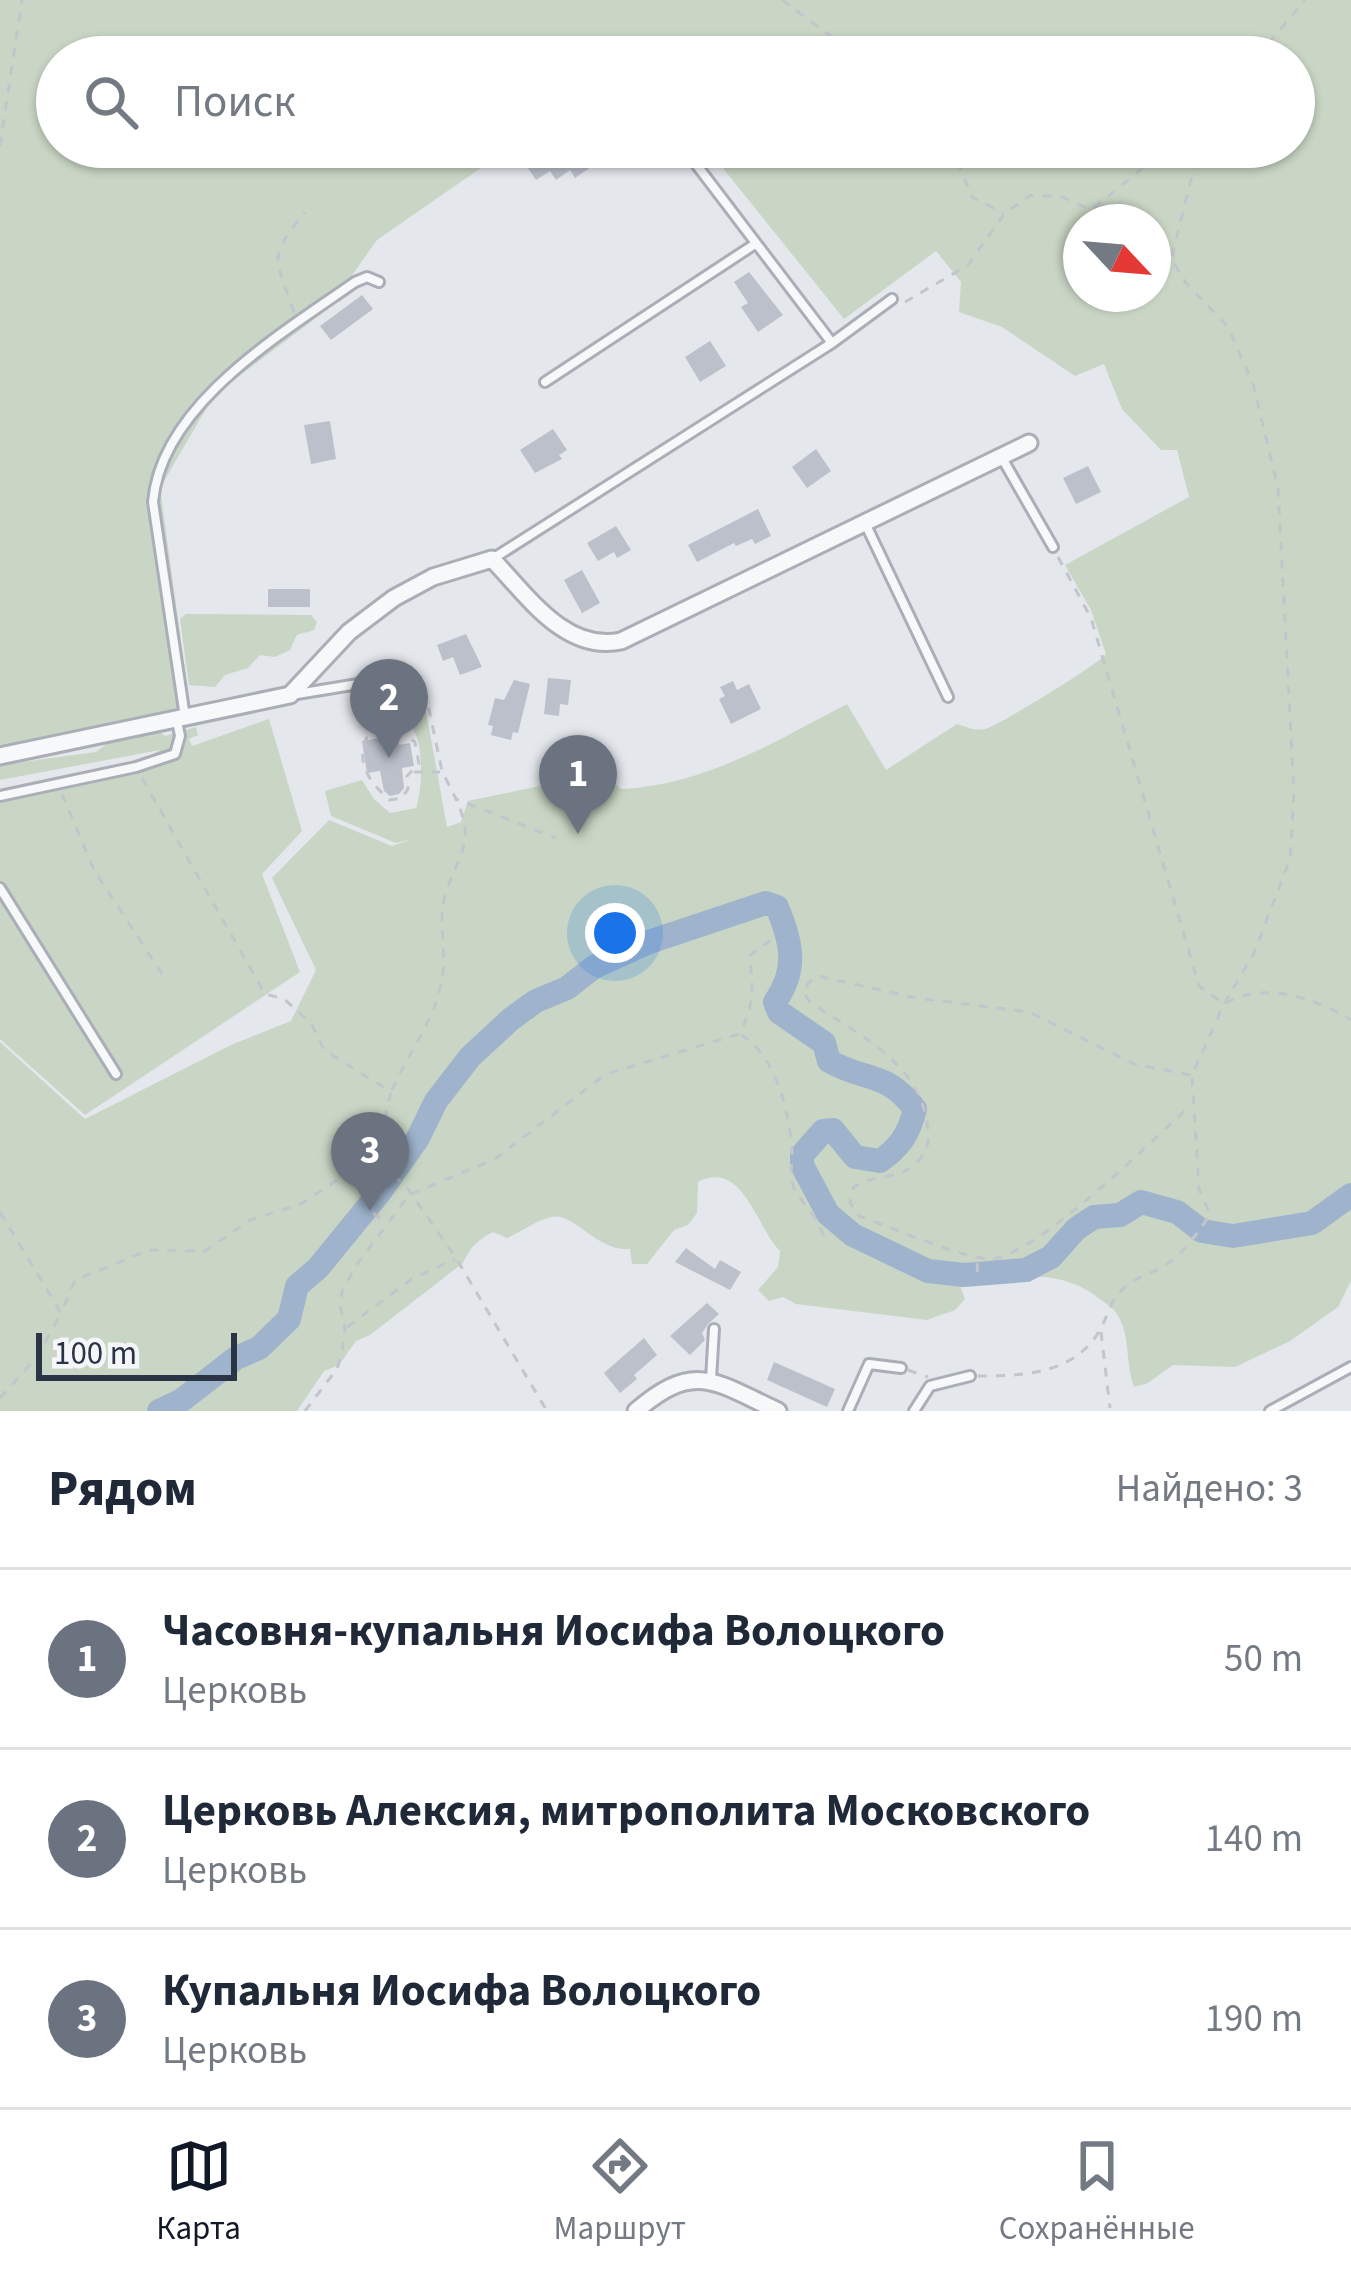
<!DOCTYPE html>
<html lang="ru">
<meta charset="utf-8">
<style>
:root{--surface:#fff;--page:#f6f6f7;--text:#1f2937;--muted:#747a83;--line:#e0e1e3;--accent:#111827}
body{margin:0;font-family:"Source Sans 3",sans-serif;background:var(--page);color:var(--text)}
.compass{position:absolute;left:1063px;top:204px;width:108px;height:108px;border-radius:50%;background:var(--surface);box-shadow:0 3px 9px #0004;rotate:116deg}
.scale{position:absolute;left:36px;bottom:30px;width:201px;box-sizing:border-box;padding-left:12px;border:6px solid #2b3445;border-top:0;font-size:33px;line-height:42px;white-space:nowrap;color:#2b3445;-webkit-text-stroke:9px #f4f6f9;paint-order:stroke}
.you{position:absolute;left:615px;top:933px;width:42px;height:42px;margin:-30px;border:9px solid #fff;border-radius:50%;background:#1a73e8;box-shadow:0 0 0 18px #1a73e833}
.badge{display:grid;place-items:center;width:78px;height:78px;border-radius:50%;background:var(--accent);color:#fff;font-size:39px;font-weight:700}
.pin{position:absolute;translate:-50% -99px;filter:drop-shadow(0 3px 6px #0008)}
.pin::after{content:'';position:absolute;top:63px;width:42px;height:36px;background:inherit;clip-path:polygon(0 0,100% 0,50% 100%)}
.list{margin:0;padding:0;list-style:none}
h2{display:flex;justify-content:space-between;align-items:center;height:156px;margin:0;padding:0 48px;font-size:51px}
h2 small{font-size:39px;font-weight:400;color:var(--muted)}
.list li{display:grid;grid-template-columns:78px 1fr auto;gap:36px;align-items:center;box-sizing:border-box;height:180px;padding:0 48px;border-top:3px solid var(--line)}
.list b{display:block;font-size:45px;white-space:nowrap}
.list p{margin:0;font-size:39px;white-space:nowrap;color:var(--muted)}
.list em{font-size:39px;font-style:normal;color:var(--muted)}
.icon{flex:none;width:66px;height:66px;fill:none;stroke:currentColor;stroke-width:2;stroke-linecap:round;stroke-linejoin:round}
.map{position:relative;flex:none;width:1351px;height:1411px;overflow:hidden}
.search{position:absolute;background:var(--surface);box-shadow:0 3px 9px #0004;left:36px;right:36px;top:36px;height:132px;display:flex;align-items:center;gap:30px;box-sizing:border-box;padding:0 42px;border-radius:66px;color:var(--muted);font-size:45px}
.sheet{height:696px;background:var(--surface)}
nav{display:flex;justify-content:space-around;align-items:center;box-sizing:border-box;height:168px;border-top:3px solid var(--line);background:var(--surface);font-size:33px;color:var(--muted)}
nav a{display:grid;justify-items:center;gap:6px}
nav .on{color:var(--accent)}
.map>svg:first-child{display:block}
.green{fill:#c9d6c5;fill-rule:evenodd}
.lines{fill:none;stroke-linecap:round;stroke-linejoin:round}
.river{stroke:#9fb4cc;stroke-width:24}
.building{fill:#bbc0ca}
.lane-casing{stroke:#a9aeb7;stroke-width:14}
.street-casing{stroke:#a9aeb7;stroke-width:21}
.path{stroke:#c2c5cb;stroke-width:3;stroke-dasharray:9 9;stroke-linecap:butt}
.lane{stroke:#f7f8fa;stroke-width:8}
.street{stroke:#f7f8fa;stroke-width:15}
</style>
<div class="map">
<svg width="1351" height="1411" viewBox="0 0 1351 1411">
<rect width="100%" height="100%" fill="#e4e7ec"/>
<path class="green" d="M0,0H1351V1281L1338,1307L1290,1341L1235,1367L1173,1365L1148,1383L1134,1387C1125,1363 1131,1336 1117,1314C1113,1307 1103,1302 1096,1296C1051,1265 1011,1279 960,1285L965,1299L955,1310L927,1320L796,1304L783,1297L769,1301L758,1290L778,1267L780,1251C756,1227 743,1159 698,1182L697,1213L688,1225L674,1230L647,1264H632L630,1249C596,1252 575,1212 551,1217C537,1220 521,1232 507,1238L493,1232C478,1240 470,1247 463,1263L370,1335L356,1341L339,1365L324,1371L297,1411H0V1042L85,1119L231,1045L291,1021L316,970L272,878L329,820L392,846L413,839L396,843L331,816L325,791L362,780L374,799L390,813L416,808C422,791 424,749 414,731C411,725 408,719 406,713L426,711L447,827L461,822L468,801L602,773L621,789C705,785 774,742 847,704L886,770L957,724C967,727 974,731 985,729C998,726 1099,664 1106,654L1091,610L1065,565L1189,497L1177,450H1161L1122,409L1104,364L1075,376L1002,327L959,312L961,282L936,251L844,319L706,147H1294V57H57V147H511L377,240L328,309L214,395L160,488L189,700L176,713L0,748ZM1081,222H1153V294H1081Z
M186,614L311,615L317,622L314,630C292,638 301,627 290,650L275,657L260,655L248,668L225,675L215,687L189,685L180,619Z
M269,719L302,831L262,874L300,972L85,1115L0,1039V792L147,758L160,750L0,780V765L96,752L109,742L160,732L165,736L196,727L198,735L189,739L192,746Z"/>
<g class="lines">
<path class="river" d="M159,1411L182,1400L236,1358L259,1348L289,1319L297,1286L318,1268L380,1192L418,1138L436,1101L470,1057L511,1019L536,1001L567,988L594,967L649,942L766,903L777,907C792,943 798,969 775,1002L779,1012L824,1043L829,1061C865,1082 885,1070 915,1109C909,1134 900,1147 880,1161L855,1157L833,1130L823,1131L802,1155V1165L828,1214L853,1235L928,1271L964,1275L1026,1270L1051,1257L1076,1229L1094,1217L1120,1215L1141,1202L1177,1212L1202,1231L1233,1236L1312,1223L1351,1195"/>
</g>
<path class="building" d="M544,147H601L607,156L575,178L570,170L556,180L550,171L536,180L523,161Z
M749,272L783,315L758,332L741,307L748,303L734,282Z
M362,295L373,309L331,340L320,326Z
M710,341L726,366L700,382L685,357Z
M330,421L336,459L311,464L304,425Z
M553,429L567,450L559,455L562,459L535,473L520,450Z
M816,449L831,471L807,488L792,467Z
M1088,466L1101,492L1076,504L1063,478Z
M758,509L771,536L755,544L752,539L736,546L734,543L697,562L688,545Z
M616,526L631,550L617,558L614,552L598,561L587,543Z
M582,570L600,603L582,613L564,580Z
M268,589H310V607H268Z
M466,634L482,667L460,675L453,657L443,661L437,645Z
M548,678L571,680L568,705L560,704L559,716L544,714Z
M514,680L530,684L518,733L513,732L511,740L491,735L493,726L488,725L495,698L504,700Z
M733,681L737,690L749,684L761,709L731,724L719,699L725,696L720,687Z
M398,735L399,745L410,743L414,766L402,768L404,788L399,794L390,796L384,791L380,771L367,773L362,741Z
M686,1248L715,1269L720,1260L741,1272L730,1290L675,1262Z
M707,1303L719,1314L708,1324L702,1333L705,1340L690,1355L670,1336Z
M644,1338L657,1355L634,1375L637,1379L620,1393L604,1373Z
M774,1362L835,1389L827,1407L767,1380Z"/>
<g class="lines">
<g class="lane-casing">
<path id="lane" d="M683,147L832,343
M545,382L755,244
M1002,458L1053,547
M865,523L948,697
M494,558L832,343L892,299
M297,694L401,677
M185,717L153,502C161,405 281,334 355,282L367,277L379,282
M0,796L136,767L175,754L180,736L177,721
M0,888L116,1074
M711,1379L714,1329
M848,1411L869,1364L901,1368
M914,1411L930,1386L970,1376
M1270,1411L1351,1367"/>
</g>
<g class="street-casing">
<path id="street" d="M0,756L290,695L349,632L394,598L433,577L492,559C527,595 565,653 621,641L1029,443
M636,1411C695,1360 715,1382 778,1411"/>
</g>
<path class="path" d="M782,0L829,35L849,57
M1257,57L1305,0
M0,146L22,0
M947,147L957,160L972,197L1003,213
M1094,208L1168,147
M1172,256L1199,147
M905,302L968,265L1005,213L1031,195L1062,197L1118,222
M294,312C275,257 267,259 305,212
M1058,557L1091,618L1199,986L1223,1003
M407,682L426,695L442,771L456,799L556,838
M379,691L383,729
M397,729L415,742L419,764L407,776L408,789L402,798L390,800C368,782 354,760 369,733Z
M414,772H440
M142,778L265,994L284,999L311,1023L324,1050L391,1092L378,1147L382,1165
M62,794L94,870L166,980
M1226,1003C1263,981 1316,998 1351,1020
M741,1035C777,1056 790,1114 792,1153C792,1162 790,1174 792,1182C796,1200 818,1213 824,1239
M1190,1075L1134,1064L1029,1012L917,998L818,976L808,983L804,994L810,1002C855,1033 914,1059 926,1117C929,1133 931,1147 919,1160C901,1182 874,1172 853,1188L850,1203L859,1216C886,1225 969,1261 992,1259C1040,1253 1152,1140 1191,1105
M392,1090C409,1050 438,1019 443,971C446,947 438,919 445,896C457,855 477,844 456,799
M0,1212L61,1313L75,1280L149,1250L205,1251L250,1220L301,1204L357,1167H383L405,1185L456,1258L547,1411
M373,1213L386,1223
M977,1263L978,1280
M347,1327L412,1279L455,1259
M1101,1332L1110,1408
M908,1370L928,1377
M978,1376C1025,1376 1078,1374 1102,1326C1110,1310 1111,1299 1125,1287C1138,1276 1154,1273 1167,1264C1182,1255 1201,1229 1210,1214L1199,1189L1192,1075L1224,1004L1254,953L1290,859L1294,792L1278,488L1253,384L1228,327L1186,283L1171,258L1153,246
M0,1398L37,1357L60,1315
M305,1411L337,1369L342,1352L345,1329L340,1305L342,1292L355,1267L409,1195L495,1159L606,1074L739,1034C754,1008 754,985 749,956L775,937"/>
<use href="#lane" class="lane"/>
<use href="#street" class="street"/>
</g>
</svg>
<svg class="compass" viewBox="-18 -18 36 36"><path d="M0-13l5 13h-10z" fill="#e53935"/><path d="M0 13l5-13h-10z" fill="#747a83"/></svg>
<div class="scale">100 m</div>
<div class="you"></div>
<div class="pin badge" style="left:578px;top:834px;background:#6b7280">1</div>
<div class="pin badge" style="left:389px;top:758px;background:#6b7280">2</div>
<div class="pin badge" style="left:370px;top:1211px;background:#6b7280">3</div>
<div class="search"><svg class="icon" aria-label="search" viewBox="0 0 24 24"><circle cx="10" cy="10" r="6"/><path d="M15 15l6 6"/></svg>Поиск</div>
</div>
<section class="sheet">
<h2>Рядом<small>Найдено: 3</small></h2>
<ul class="list">
<li><span class="badge" style="background:#6b7280">1</span><div><b>Часовня-купальня Иосифа Волоцкого</b><p>Церковь</p></div><em>50 m</em></li>
<li><span class="badge" style="background:#6b7280">2</span><div><b>Церковь Алексия, митрополита Московского</b><p>Церковь</p></div><em>140 m</em></li>
<li><span class="badge" style="background:#6b7280">3</span><div><b>Купальня Иосифа Волоцкого</b><p>Церковь</p></div><em>190 m</em></li>
</ul>
</section>
<nav>
<a class="on"><svg class="icon" aria-label="map" viewBox="0 0 24 24"><path d="M3 6l6-2 6 2 6-2v14l-6 2-6-2-6 2zM9 4v14M15 6v14"/></svg>Карта</a>
<a><svg class="icon" aria-label="directions" viewBox="0 0 24 24"><path d="M12 3l9 9-9 9-9-9zM9 14v-3h6M13 9l2 2-2 2"/></svg>Маршрут</a>
<a><svg class="icon" aria-label="saved" viewBox="0 0 24 24"><path d="M7 4h10v16l-5-4-5 4z"/></svg>Сохранённые</a>
</nav>
